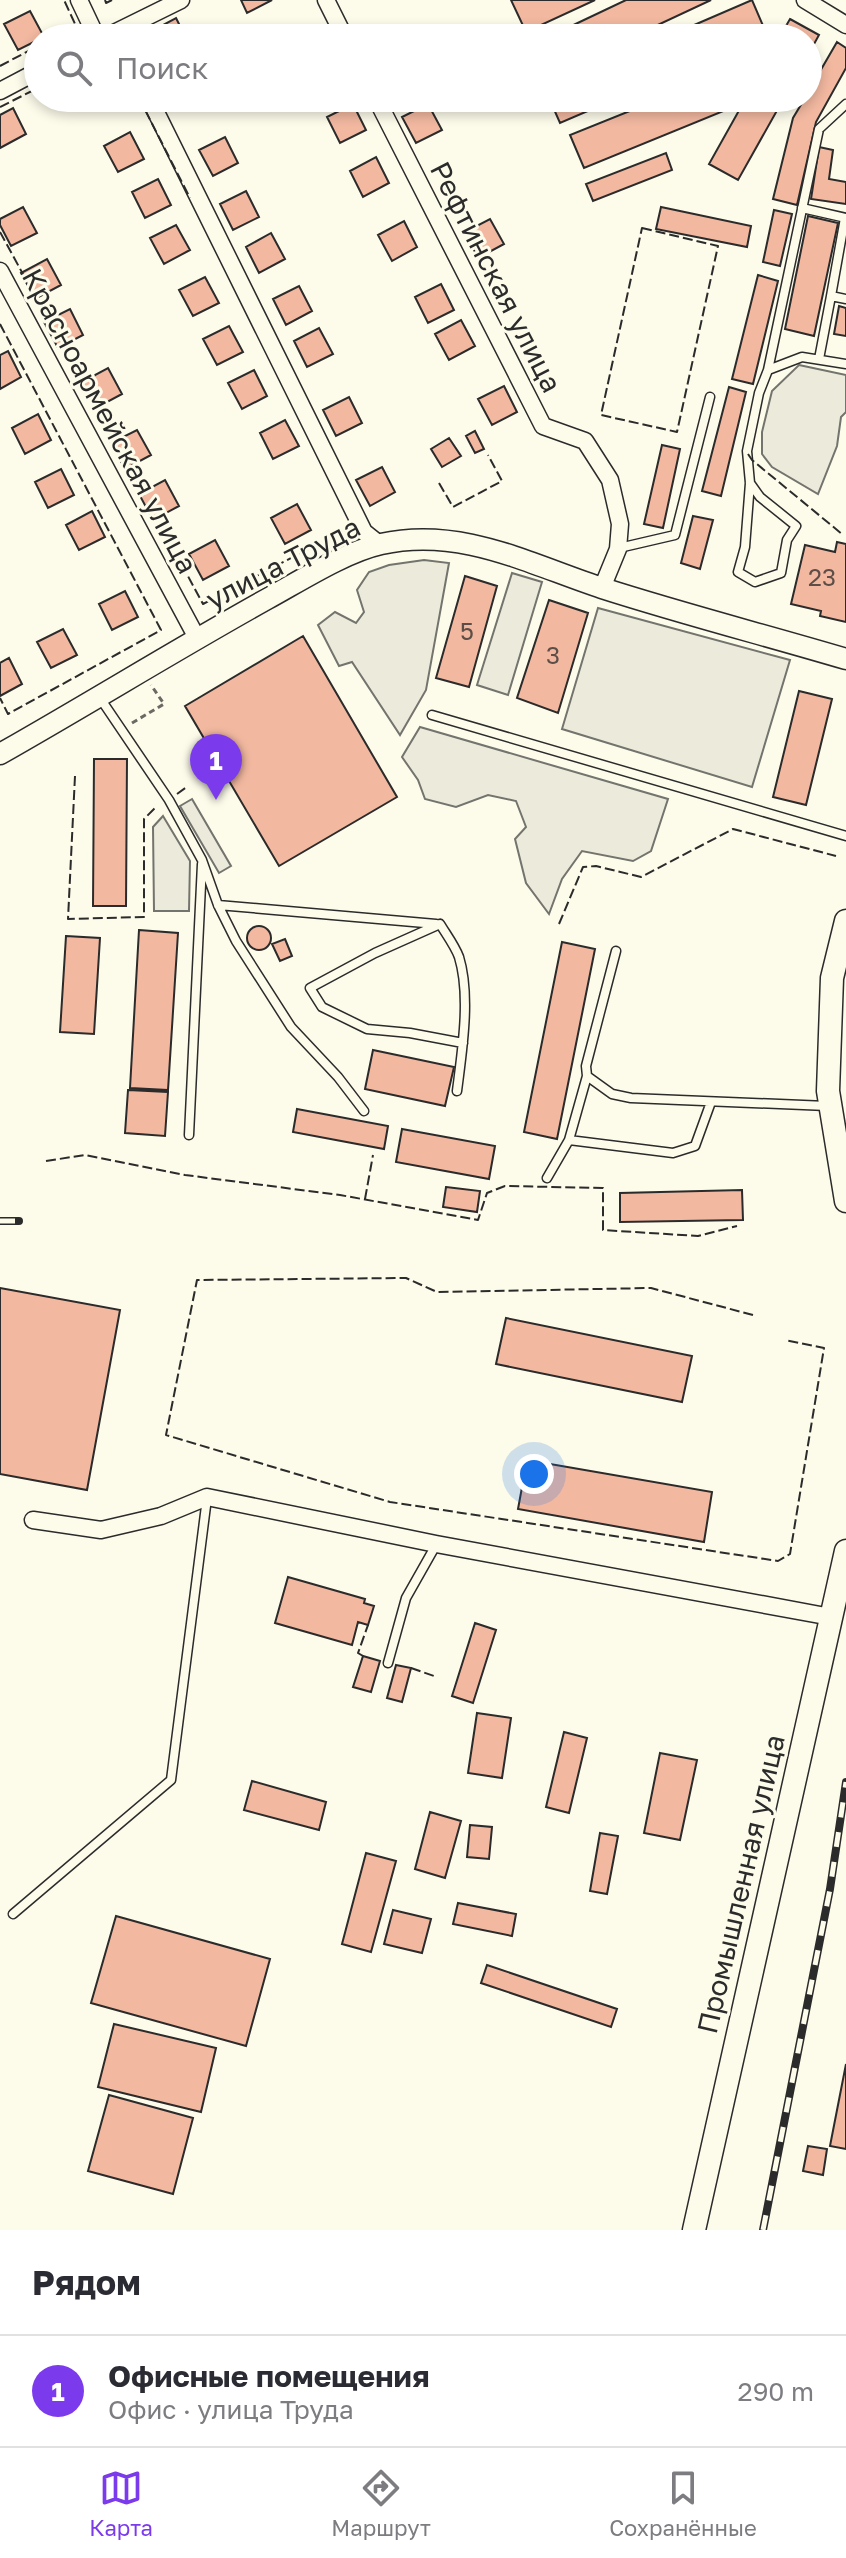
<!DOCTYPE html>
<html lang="ru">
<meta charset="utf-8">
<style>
:root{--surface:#fff;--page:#f7f7f7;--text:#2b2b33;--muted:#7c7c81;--line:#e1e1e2;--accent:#7c3aed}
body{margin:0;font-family:"Golos Text",sans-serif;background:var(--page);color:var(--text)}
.you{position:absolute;left:534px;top:1474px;width:28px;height:28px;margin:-20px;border:6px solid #fff;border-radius:50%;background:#1a73e8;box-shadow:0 0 0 12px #1a73e833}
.badge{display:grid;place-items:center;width:52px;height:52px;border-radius:50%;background:var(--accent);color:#fff;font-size:26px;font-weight:700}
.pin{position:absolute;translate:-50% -66px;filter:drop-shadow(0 2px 4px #0008)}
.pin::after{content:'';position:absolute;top:42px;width:28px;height:24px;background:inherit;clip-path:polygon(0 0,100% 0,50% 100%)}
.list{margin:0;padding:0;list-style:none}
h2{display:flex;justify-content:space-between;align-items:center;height:104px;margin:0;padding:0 32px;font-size:34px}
h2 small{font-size:26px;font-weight:400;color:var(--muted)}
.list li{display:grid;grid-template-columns:52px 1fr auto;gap:24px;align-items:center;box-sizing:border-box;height:112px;padding:0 32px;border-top:2px solid var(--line)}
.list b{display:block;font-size:30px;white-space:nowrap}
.list p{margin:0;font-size:26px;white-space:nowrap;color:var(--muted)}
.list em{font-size:26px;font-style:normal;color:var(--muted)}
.icon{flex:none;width:44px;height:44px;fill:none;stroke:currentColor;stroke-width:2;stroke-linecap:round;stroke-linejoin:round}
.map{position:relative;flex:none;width:846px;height:2230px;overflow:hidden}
.search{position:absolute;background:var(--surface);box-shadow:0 4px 12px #0003;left:24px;right:24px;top:24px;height:88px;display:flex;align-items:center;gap:20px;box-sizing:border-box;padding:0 28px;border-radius:44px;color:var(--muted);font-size:30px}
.sheet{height:216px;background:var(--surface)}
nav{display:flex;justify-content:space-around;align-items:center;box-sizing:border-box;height:112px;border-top:2px solid var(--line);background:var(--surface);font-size:22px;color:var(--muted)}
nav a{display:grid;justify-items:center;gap:4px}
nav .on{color:var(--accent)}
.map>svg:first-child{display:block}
.green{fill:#ecebdb;stroke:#74746e;stroke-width:2}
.parking{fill:#eceadb;stroke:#74746e;stroke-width:2}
.building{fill:#f2b8a0;stroke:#2b2b2b;stroke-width:2}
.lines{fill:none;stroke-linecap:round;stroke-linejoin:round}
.service-casing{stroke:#2b2b2b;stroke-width:11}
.minor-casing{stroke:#2b2b2b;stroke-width:19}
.tertiary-casing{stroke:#2b2b2b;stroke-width:23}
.secondary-casing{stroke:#2b2b2b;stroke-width:25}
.path{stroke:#6a6964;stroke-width:3;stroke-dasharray:6 4;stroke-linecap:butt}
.service{stroke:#fdfbea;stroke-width:8}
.minor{stroke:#fdfbea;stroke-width:16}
.tertiary{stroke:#fdfbea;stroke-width:20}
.secondary{stroke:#fdfbea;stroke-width:22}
.rail-casing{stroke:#2b2b2b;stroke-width:8}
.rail{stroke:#fdfbea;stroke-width:5;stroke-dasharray:15;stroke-linecap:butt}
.fence{stroke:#2b2b2b;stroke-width:2;stroke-dasharray:10 4;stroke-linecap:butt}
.labels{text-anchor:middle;stroke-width:6;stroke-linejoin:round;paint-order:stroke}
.number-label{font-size:24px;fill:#5d4e48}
.street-label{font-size:28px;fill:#2b2b2b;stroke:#fdfbea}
</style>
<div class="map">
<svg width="846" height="2230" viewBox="0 0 846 2230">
<rect width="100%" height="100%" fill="#fdfbea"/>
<path class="green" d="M799,365L846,375V412L841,417L837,446L818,494L772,467L762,454V432L772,391Z
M424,560L449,563L426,690L400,735L352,662L339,666L318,625L335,612L356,623L364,612L357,590L369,572L389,565Z
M512,573L542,582L508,695L477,685Z
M598,608L790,660L752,787L562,729Z
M420,727L668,799L651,851L633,861L582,851L562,879L549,914L526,883L515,839L526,827L516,801L488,795L456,807L425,799L418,780L402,757Z"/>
<path class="parking" d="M192,799L231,866L219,873L180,806Z
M163,816L190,861L189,911H154L153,827Z"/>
<path class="building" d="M241,0H272L247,13Z
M511,0H595L526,32Z
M626,0H711L630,38H546Z
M752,0L767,35L759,38H664Z
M30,11L44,37L18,50L4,24Z
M176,18L186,38H153L150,32Z
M790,19L819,35L808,55V38H779Z
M837,42L846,48V68L816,122L797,205L773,199L793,118L805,98H808V92Z
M549,98H618L560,123Z
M662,98L734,99L726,110L584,168L570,135Z
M746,98H784L738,180L709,164Z
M353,104L366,130L340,143L327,117Z
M428,104L442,130L416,143L402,117Z
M13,108L26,134L0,148V115Z
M130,132L144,159L118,172L104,146Z
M225,137L238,163L213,176L199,150Z
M819,147L833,150L829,179L846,182V204L811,199Z
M666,153L672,170L593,201L586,184Z
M376,157L389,183L363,197L350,171Z
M158,179L171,205L145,218L132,192Z
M246,191L259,217L233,230L220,204Z
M23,207L37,233L11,246L0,225V219Z
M661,207L751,226L747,247L656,229Z
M774,210L792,214L780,266L763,262Z
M808,216L838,223L814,336L785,329Z
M490,219L504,244L478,258L465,232Z
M404,221L417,247L392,261L378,235Z
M176,225L190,250L164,264L150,238Z
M271,233L285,259L259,273L246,247Z
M47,259L61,285L35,299L21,273Z
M758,275L778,281L753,384L732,379Z
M205,277L219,303L193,316L179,290Z
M441,284L454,310L428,323L415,297Z
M299,286L312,311L286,325L273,299Z
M839,306L846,308V336L834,334Z
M70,309L83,335L58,348L44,322Z
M461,320L475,346L449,360L435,334Z
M229,326L243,352L217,365L203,339Z
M319,328L333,354L307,367L294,341Z
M8,351L21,377L0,389V355Z
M108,368L122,394L96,408L82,382Z
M254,370L267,396L242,409L228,383Z
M504,386L517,412L492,425L478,399Z
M729,387L746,392L721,496L702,491Z
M349,397L362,423L336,436L323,410Z
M38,414L51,440L25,454L12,428Z
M285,420L299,446L273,459L260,433Z
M137,430L151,455L125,469L111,443Z
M475,431L484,449L475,453L466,436Z
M449,438L461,456L442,467L431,449Z
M662,445L680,449L663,528L644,524Z
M382,467L395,492L370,506L356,480Z
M61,469L74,495L48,508L35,482Z
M165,480L179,506L153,520L139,494Z
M297,504L311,530L285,544L271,518Z
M92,511L105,537L79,550L66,525Z
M693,516L713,520L700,569L681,563Z
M215,540L229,566L203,580L189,554Z
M837,542L846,544V622L820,616L821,611L791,604L805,545L835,552Z
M465,576L497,586L469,687L436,678Z
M125,591L138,617L112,630L99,604Z
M549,600L588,613L558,713L517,698Z
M63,629L77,655L51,668L37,642Z
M303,636L397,797L279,866L185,706Z
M9,658L22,684L0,696V663Z
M799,691L832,699L806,805L773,797Z
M94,759H127L126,906H93Z
M247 938a12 12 0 1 1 24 0a12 12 0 1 1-24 0Z
M139,930L178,933L168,1090L130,1088Z
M66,936L100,938L94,1034L60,1032Z
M285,939L292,956L280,961L272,944Z
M562,942L595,949L557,1139L524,1132Z
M373,1050L454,1067L445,1106L365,1089Z
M128,1090L168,1092L165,1136L125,1133Z
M297,1109L388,1126L384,1149L293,1132Z
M402,1129L495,1146L489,1179L396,1162Z
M446,1187L480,1191L477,1212L443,1207Z
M742,1190L743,1220L620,1222V1193Z
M0,1288L120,1310L87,1490L0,1474Z
M506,1318L692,1356L682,1402L496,1364Z
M527,1460L712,1492L704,1542L518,1509Z
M288,1577L365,1599L364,1603L374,1606L368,1625L358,1622L352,1645L275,1623Z
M475,1623L496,1630L473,1703L452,1696Z
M363,1656L380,1661L371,1692L353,1687Z
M396,1665L411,1668L402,1702L387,1698Z
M477,1713L511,1718L502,1778L468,1773Z
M564,1732L587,1738L569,1813L546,1807Z
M660,1753L697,1760L680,1840L644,1833Z
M252,1781L326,1802L319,1830L244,1810Z
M430,1812L461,1821L445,1878L415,1869Z
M470,1825L492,1827L489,1859L467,1857Z
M600,1833L618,1836L607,1894L590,1891Z
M366,1853L396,1861L371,1952L342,1944Z
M458,1903L516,1914L512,1936L453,1924Z
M393,1910L431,1919L422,1953L384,1944Z
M116,1916L270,1959L246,2046L91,2003Z
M487,1965L617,2009L611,2027L481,1983Z
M114,2024L216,2048L201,2112L98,2087Z
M846,2064V2149L830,2146Z
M109,2095L193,2118L173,2194L88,2171Z
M808,2146L827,2149L823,2175L803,2171Z"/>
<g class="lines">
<g class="service-casing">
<path id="service" d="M802,208L846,218
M831,296L845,218
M819,359L831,296L846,299
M768,370L819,129L846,104
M750,483L760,497L796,526L787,540L781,573L755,582L738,572L745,547L750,483L747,451L759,393L768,370L802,357L846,364
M619,548L675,535L710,397
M100,698L169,800L202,860L218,905L236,941L291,1027L338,1077L364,1111
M432,715L846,836
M218,905L436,924
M616,951L586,1066L587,1076L612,1094L631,1098L827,1106
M457,1091C462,1051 471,996 459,957C455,946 446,934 440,924L375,953L310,988L322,1007L367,1029L410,1033L463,1043
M189,1135L202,864
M569,1140L587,1076
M547,1178L569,1140L673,1153L695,1146L711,1102
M388,1663L406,1598L436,1545
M13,1914L171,1780L207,1498"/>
</g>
<g class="minor-casing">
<path id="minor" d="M79,0L97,38
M326,0L345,38
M805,0L846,25
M104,38L181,0
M0,91L38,71
M149,98L364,532L379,544
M376,98L543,426L585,441L610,480L620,524L618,549L602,588
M0,271L197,638
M33,1520L101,1530L161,1516L207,1497L436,1544L831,1617"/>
</g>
<g class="tertiary-casing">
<path id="tertiary" d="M0,754C90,703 177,649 267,599C300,581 345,552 381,544C460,526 529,564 602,588C683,614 765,635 846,659"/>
</g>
<g class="secondary-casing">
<path id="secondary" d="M846,921L832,978L828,1091L846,1201
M694,2230L846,1551"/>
</g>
<path class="path" d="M132,723L164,704L151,685"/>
<use href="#service" class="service"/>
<use href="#minor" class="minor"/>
<use href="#tertiary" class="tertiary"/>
<use href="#secondary" class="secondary"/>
<g class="rail-casing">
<path id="rail" d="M0,1221H19
M763,2230L830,1889L846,1782"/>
</g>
<use href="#rail" class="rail"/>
<path class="fence" d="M105,0L106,3L112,0
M54,38L76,26L64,0
M0,66L38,46
M139,98L190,198
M0,107L38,88
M642,228L718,246L677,432L601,415Z
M0,232L24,276
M34,294L51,325
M0,324L161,630L8,714L0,698
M61,343L84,385
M95,406L116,444
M748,454L752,460L842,534
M126,462L145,497
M439,483L453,507L502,481L488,455
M155,515L203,604L356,524L355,522
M75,776L68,919L144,917V819L157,806
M177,794L188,786
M559,924L583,867L596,866L641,877L733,829L836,856
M46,1161L85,1155L185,1175L340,1195L478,1220L487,1193L505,1186L603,1188V1230L698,1236L737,1226
M365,1199L373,1155
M753,1315L651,1288L437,1292L406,1278L197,1280L166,1435L390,1502L778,1561L790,1554L824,1348L785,1340
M363,1656L358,1653L368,1625
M411,1668L437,1677"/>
</g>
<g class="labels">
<g class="number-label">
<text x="822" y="586">23</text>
<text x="467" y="640">5</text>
<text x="553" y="664">3</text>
</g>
<g class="street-label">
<text transform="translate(496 277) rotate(63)" y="10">Рефтинская улица</text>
<text transform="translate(110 421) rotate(62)" y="10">Красноармейская улица</text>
<text transform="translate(283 563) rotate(-27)" y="10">улица Труда</text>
<text transform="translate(741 1884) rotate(-77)" y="10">Промышленная улица</text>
</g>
</g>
</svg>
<div class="you"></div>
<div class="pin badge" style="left:216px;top:800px">1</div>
<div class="search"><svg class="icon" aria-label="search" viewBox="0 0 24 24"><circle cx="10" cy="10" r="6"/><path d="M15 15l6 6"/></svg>Поиск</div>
</div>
<section class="sheet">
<h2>Рядом<small></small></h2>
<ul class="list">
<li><span class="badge">1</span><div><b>Офисные помещения</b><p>Офис · улица Труда</p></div><em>290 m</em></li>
</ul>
</section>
<nav>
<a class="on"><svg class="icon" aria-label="map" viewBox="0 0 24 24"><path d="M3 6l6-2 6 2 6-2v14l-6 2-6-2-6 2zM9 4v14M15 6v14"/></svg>Карта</a>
<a><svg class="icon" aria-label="directions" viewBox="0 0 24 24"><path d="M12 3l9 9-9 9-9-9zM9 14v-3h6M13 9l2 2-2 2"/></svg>Маршрут</a>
<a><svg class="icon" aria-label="saved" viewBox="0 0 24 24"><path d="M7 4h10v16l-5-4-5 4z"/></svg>Сохранённые</a>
</nav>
